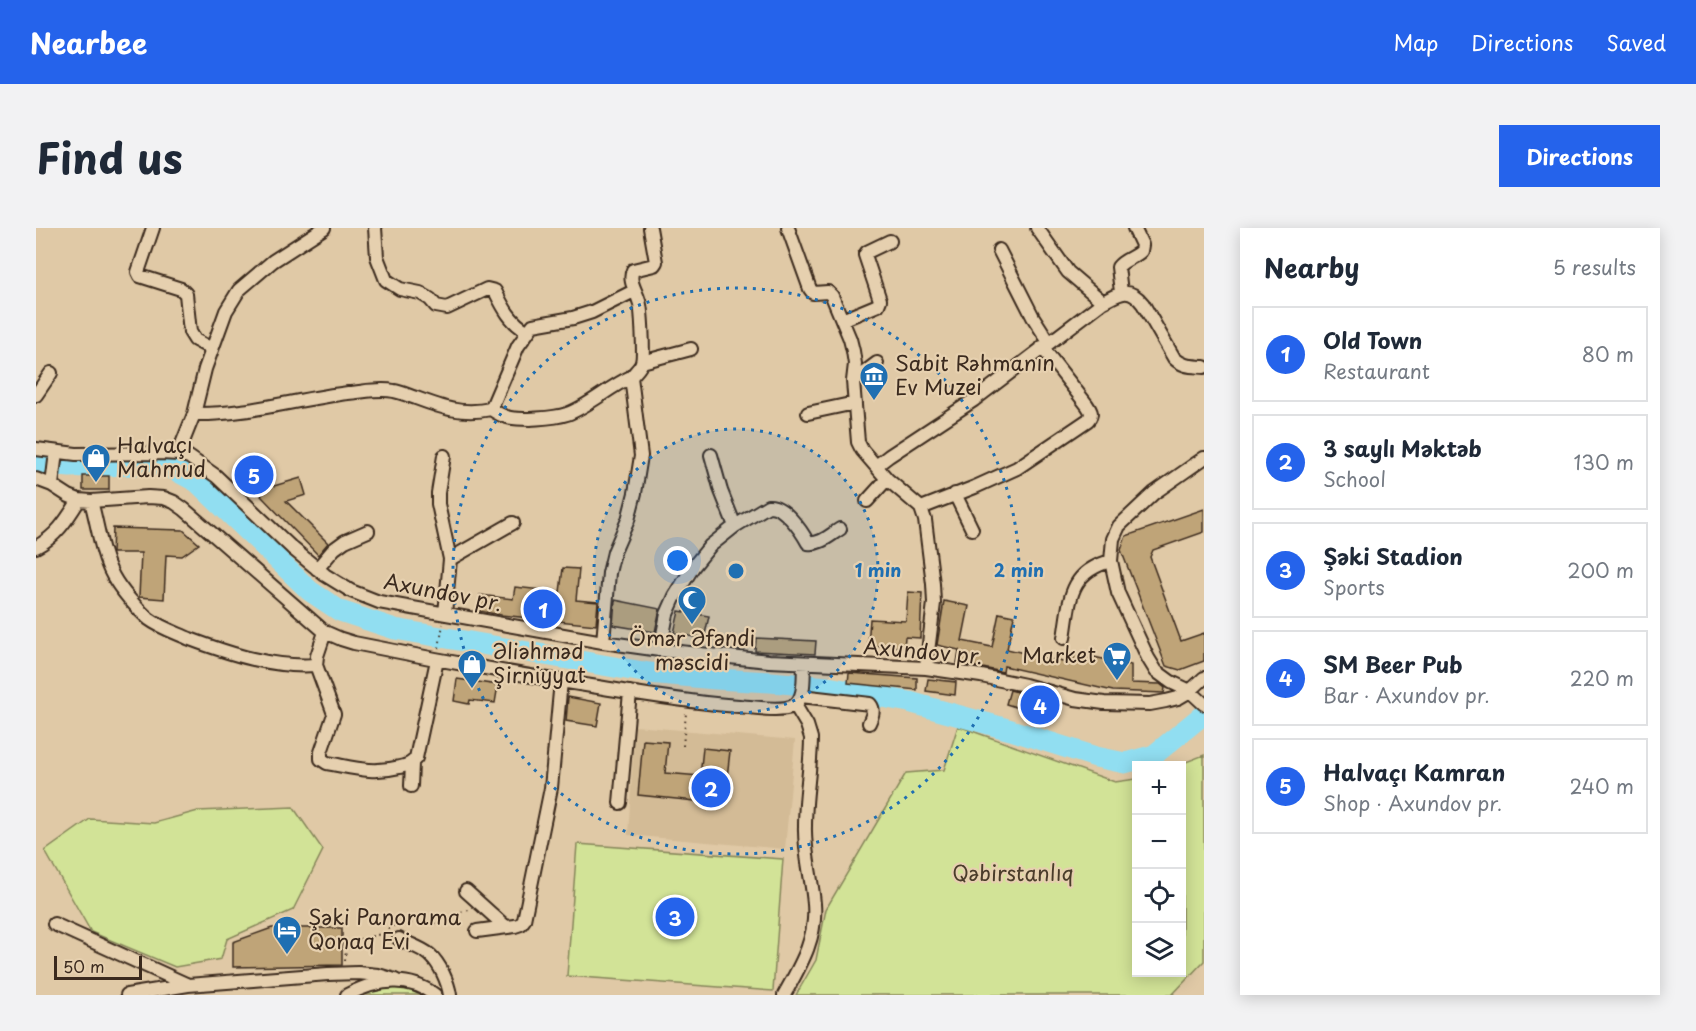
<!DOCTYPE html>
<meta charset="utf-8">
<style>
:root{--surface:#fff;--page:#f2f2f3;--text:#1f2937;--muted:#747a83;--line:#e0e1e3;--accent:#2563eb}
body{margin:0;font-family:"Playpen Sans",sans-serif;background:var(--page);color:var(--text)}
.controls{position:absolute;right:18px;bottom:18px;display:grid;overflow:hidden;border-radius:0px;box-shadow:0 3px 15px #0003}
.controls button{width:54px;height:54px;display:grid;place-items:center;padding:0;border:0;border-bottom:2px solid var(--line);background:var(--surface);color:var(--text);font:30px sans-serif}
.scale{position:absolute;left:18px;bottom:15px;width:88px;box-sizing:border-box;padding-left:6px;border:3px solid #3b2a1e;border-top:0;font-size:16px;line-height:21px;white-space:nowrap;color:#3b2a1e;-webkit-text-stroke:4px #e6d0af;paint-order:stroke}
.you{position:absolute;left:642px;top:333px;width:21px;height:21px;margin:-15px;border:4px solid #fff;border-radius:50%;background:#1a73e8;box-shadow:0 0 0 9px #1a73e833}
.badge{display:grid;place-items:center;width:39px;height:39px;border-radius:50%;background:var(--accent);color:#fff;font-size:20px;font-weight:700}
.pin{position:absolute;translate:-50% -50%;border:3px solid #fff;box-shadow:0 2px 6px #0006}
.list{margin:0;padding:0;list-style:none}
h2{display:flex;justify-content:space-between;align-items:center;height:78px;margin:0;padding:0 24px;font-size:26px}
h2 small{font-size:20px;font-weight:400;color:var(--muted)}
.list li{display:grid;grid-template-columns:39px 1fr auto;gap:18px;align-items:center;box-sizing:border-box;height:96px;margin:0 12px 12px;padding:0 12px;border:2px solid var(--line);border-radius:0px}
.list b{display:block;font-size:22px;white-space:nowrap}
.list p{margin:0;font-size:20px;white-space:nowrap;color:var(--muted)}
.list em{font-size:20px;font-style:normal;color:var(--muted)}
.icon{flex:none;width:33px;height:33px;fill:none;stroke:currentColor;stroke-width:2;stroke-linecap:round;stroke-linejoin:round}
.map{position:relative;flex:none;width:1168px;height:767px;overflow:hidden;border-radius:0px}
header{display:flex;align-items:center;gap:36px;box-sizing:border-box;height:84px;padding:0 30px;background:var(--accent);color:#fff}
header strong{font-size:28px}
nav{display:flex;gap:33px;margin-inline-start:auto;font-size:21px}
.intro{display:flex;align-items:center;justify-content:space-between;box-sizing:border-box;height:144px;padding:0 36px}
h1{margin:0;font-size:42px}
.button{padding:15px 27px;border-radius:0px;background:var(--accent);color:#fff;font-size:21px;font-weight:700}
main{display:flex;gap:36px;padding:0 36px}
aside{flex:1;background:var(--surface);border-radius:0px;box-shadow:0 3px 15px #0003}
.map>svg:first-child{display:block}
.built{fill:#d3bb96}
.green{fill:#d2e397;stroke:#86865a;stroke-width:1.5}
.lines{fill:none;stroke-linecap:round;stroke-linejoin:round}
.river{stroke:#91def1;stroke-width:21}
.building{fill:#bfa478;stroke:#3b2a1e;stroke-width:1.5}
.minor-casing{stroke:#3b2a1e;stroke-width:16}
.path{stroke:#3b2a1e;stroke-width:2;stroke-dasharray:1.5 4.5;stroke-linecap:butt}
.minor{stroke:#e6d0af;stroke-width:12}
.ring{fill:none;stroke:#1f6fb2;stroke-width:3;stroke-dasharray:3 6}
.labels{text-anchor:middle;stroke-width:4.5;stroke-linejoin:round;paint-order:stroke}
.poi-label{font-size:21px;fill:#3b2a1e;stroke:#e6d0af;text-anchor:start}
.street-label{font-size:21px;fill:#3b2a1e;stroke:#e6d0af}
.park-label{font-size:21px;fill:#4a3c2a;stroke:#e6d0af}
.centre{fill:#1f6fb2;stroke:#e6d0af;stroke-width:3}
.ring-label{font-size:18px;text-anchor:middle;font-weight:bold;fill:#1f6fb2;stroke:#e6d0af;stroke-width:4.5;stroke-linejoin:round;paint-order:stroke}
</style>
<header>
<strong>Nearbee</strong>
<nav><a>Map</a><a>Directions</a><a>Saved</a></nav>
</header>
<div class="intro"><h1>Find us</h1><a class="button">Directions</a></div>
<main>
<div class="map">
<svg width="1168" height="767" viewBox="0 0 1168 767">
<rect width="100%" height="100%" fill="#e0c9a6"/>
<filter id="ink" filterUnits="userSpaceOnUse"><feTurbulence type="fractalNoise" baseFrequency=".0167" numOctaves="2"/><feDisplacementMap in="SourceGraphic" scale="12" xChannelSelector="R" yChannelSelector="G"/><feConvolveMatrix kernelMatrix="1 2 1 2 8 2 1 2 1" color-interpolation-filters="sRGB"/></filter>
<g filter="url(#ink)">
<path class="built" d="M599,498L759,512L749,621L592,607Z"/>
<path class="green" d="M922,498L1079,554L1100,551V744H1146V538L1142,537L1168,527V733L1136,767H760L780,732L790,681L870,545L908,542Z
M257,579L287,622L257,682L191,711L185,731L139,739L55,704L9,623L54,591L118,595L162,583Z
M541,616L747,631L737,763L531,748Z
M353,758C366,758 377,760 388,767H329L334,763Z"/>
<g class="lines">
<path class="river" d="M0,235L34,239L96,237L133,239L161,254L274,363L304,383L359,401L613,445L680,451L734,454L792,459L873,474L975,502L1060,529L1089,535L1118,527L1168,486"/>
</g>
<path class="building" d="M218,231L232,246L220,258L206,243Z
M47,248H73V262H47Z
M265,250L270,267L250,273L292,315L282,327L225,268L227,265L224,262Z
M1168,281V304L1117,322L1114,329L1145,413L1168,405V433L1144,442L1130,438L1085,322L1090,308Z
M77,300L147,302L163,316L146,328L130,327L128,371L103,369L105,325H76Z
M527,340L543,341L540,372L562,374L560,397L465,387L443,383L444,367L477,371L479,359L524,364Z
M872,364L886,365L884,410L869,409L868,419L832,417L834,391L870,393Z
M579,372L624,381L619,404L577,397Z
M908,373L933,378L926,413L956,419L963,385L978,388L971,421L1036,436L1039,425L1095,437V455L1124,456L1129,460L1128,465L1077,463L968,438L967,444L921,435L923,422L901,417Z
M643,383L673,388L668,411L638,405Z
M720,410L780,413L779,426L719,423Z
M813,445L881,450V462L812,455Z
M421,451L462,457L459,475L434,472L433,476L418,473Z
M892,451L920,454L919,467L890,463Z
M974,462L1014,473L1009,488L970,476Z
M532,469L565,475L561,498L530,493Z
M607,512L632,514L629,545L664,548L667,520L694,523L688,576L602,567Z
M236,700H306V737L197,739V714Z"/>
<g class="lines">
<g class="minor-casing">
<path id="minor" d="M117,0L102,44L104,48L145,61L150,66L154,104L159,112L176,121
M339,0L341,29L350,52L364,61L384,65L394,71L400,78L411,80L451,61L459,63C467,79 475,95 491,103
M752,0L774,61L777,65L792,64L796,68L814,111L817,123L819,136L817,153L822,214L826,222L851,251L885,280L889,292L897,356L898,375L890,440
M1001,0L1032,44L1067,74
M963,22L997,89L1013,114
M1085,64L1082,39C1088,31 1098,30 1105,23L1106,17L1098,0
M806,92L842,77L844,72L829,27L831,24L854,13
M606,134L655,121
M817,153L841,135
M0,167L15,145
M455,181L482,118L497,97L537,90L556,84L598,63
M772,185L819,175
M158,186C210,187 261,171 312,165C327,164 343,160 358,163C365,164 373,168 380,170C407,180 426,187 455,181C469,191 478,191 494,191C507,190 519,190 531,186C553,178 573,159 595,149
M0,221L40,226L125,225L142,226L153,229L180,248L256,320L289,347L315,363L343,374L567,414L624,422L733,433L890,440L945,448L989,457L1039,471L1068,475L1114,476L1130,473L1142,470L1154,463L1168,450
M142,226L158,186L169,141L190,83L203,62L237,33L288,0
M675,227L685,263L699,298
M408,228L402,265V276L414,331L409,386
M1168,230L1118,265L1083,298L1077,311L1075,333L1082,365L1112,430L1120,443L1135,454L1154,463L1168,476
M840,238L853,228L938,172L1067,74C1084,65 1093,58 1107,76L1138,130C1147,139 1156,138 1168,139
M0,251L16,257L33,268L43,272L55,273L112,269L128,270L138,274L148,281L289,404L305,411L318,415C401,432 484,447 568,460C613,467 658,475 703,478C717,479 745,484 757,478C770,471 767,448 768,436
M16,257L20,224
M919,266L936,301
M55,273C62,298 65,326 77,348C84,361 101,381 113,391C125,400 141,405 154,411C194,426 237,440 280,437
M831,273L851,251
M885,280L939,259L981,240L1052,192C1057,186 1055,183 1051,177L1006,119
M0,319C21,308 31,291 43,272
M414,331L477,295
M281,341L298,321L309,313L332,303
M289,404L281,428L280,437L298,486L285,524V531L291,535C319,540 336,546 364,539C372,537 375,536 380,530L401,432
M1028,410C1034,373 1032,344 1075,333
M567,414L573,345L578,324L592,292L599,265L605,228L595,149C598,145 605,139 606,134C608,128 606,79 603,73C600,62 592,53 597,42L618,37L620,34L614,0
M624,422L631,386L639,368L657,339L674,318L699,298L732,278C747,276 765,302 772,315C784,317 794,307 804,301
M765,468L834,476C839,482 836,488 833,495
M375,558L376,536
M584,575L594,464
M430,663L470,699
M18,696L150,756
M441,703L479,698L485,696L488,692L515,560L525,453
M363,711C372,716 386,720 394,727C404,736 412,754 414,767
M91,767L152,757L292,746L322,745L342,747L359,752
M311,767C340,752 371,746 399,767
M748,767C764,738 781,711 778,676C776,650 768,624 769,598C769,568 775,539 775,510L771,497L759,477"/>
</g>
<path class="path" d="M403,420L407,396
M647,518L650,485
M309,733L310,721L316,713L345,706L357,698L367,695L394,696L407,694L424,684L433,682"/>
<use href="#minor" class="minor"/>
</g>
</g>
<circle cx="700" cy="343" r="142" fill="#1f6fb2" fill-opacity=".12"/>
<g class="ring">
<circle cx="700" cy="343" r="142"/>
<circle cx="700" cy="343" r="283"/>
</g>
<defs>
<g id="museum-pin" transform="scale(1.5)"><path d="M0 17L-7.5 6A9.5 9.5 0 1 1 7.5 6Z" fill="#1f6fb2" stroke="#e6d0af"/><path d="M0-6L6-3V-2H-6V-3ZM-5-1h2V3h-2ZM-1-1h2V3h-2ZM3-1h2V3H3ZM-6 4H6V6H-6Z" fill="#fff"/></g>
<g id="shop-pin" transform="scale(1.5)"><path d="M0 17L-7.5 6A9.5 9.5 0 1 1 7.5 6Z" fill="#1f6fb2" stroke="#e6d0af"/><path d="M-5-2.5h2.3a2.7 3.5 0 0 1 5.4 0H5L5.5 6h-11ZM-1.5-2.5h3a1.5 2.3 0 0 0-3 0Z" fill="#fff"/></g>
<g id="mosque-pin" transform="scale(1.5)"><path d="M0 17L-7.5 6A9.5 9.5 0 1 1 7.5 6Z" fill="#1f6fb2" stroke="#e6d0af"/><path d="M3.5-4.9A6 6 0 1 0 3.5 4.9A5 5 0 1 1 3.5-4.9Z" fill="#fff"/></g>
<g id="supermarket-pin" transform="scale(1.5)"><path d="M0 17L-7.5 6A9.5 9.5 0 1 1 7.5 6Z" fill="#1f6fb2" stroke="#e6d0af"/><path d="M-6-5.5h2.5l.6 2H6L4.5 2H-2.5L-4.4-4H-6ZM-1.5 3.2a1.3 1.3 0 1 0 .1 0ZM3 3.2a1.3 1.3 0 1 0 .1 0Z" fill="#fff"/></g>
<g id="hotel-pin" transform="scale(1.5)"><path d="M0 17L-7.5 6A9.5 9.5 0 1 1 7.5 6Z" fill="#1f6fb2" stroke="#e6d0af"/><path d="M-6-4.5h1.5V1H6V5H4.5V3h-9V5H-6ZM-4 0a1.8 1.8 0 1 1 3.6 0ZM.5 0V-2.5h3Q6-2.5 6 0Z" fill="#fff"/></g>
</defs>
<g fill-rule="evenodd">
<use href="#museum-pin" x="838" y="148"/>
<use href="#shop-pin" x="60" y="230"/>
<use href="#mosque-pin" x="656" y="372"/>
<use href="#supermarket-pin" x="1081" y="428"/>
<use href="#shop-pin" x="436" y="436"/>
<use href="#hotel-pin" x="251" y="702"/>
</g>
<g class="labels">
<g class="poi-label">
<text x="859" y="143">Sabit Rəhmanın<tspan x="859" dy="24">Ev Muzei</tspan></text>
<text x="81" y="225">Halvaçı<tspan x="81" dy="24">Mahmud</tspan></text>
<text x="656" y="418" text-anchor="middle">Ömər Əfəndi<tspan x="656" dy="24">məscidi</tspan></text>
<text x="457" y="431">Əliəhməd<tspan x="457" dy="24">Şirniyyat</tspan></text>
<text x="1060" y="435" text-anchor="end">Market</text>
<text x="272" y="697">Şəki Panorama<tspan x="272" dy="24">Qonaq Evi</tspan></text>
</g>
<g class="street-label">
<text transform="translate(407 365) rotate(11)" y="7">Axundov pr.</text>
<text transform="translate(887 424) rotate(5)" y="7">Axundov pr.</text>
</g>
<g class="park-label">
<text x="977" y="653">Qəbirstanlıq</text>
</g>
</g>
<circle cx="700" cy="343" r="9" class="centre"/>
<g class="ring-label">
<text x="842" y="349">1 min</text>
<text x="983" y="349">2 min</text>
</g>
</svg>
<div class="controls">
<button>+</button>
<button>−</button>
<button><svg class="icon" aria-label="locate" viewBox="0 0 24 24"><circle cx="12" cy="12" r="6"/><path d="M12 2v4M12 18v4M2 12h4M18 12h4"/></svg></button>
<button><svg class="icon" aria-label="layers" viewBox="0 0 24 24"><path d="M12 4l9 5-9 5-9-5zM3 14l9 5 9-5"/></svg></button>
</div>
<div class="scale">50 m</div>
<div class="you"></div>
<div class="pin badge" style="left:507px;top:381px">1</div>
<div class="pin badge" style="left:675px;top:560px">2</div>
<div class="pin badge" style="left:639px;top:689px">3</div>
<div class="pin badge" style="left:1004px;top:477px">4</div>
<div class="pin badge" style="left:218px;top:247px">5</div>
</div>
<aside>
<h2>Nearby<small>5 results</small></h2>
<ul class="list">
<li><span class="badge">1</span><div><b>Old Town</b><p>Restaurant</p></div><em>80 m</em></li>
<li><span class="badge">2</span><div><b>3 saylı Məktəb</b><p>School</p></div><em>130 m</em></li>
<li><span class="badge">3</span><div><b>Şəki Stadion</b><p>Sports</p></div><em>200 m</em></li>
<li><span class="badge">4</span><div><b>SM Beer Pub</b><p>Bar · Axundov pr.</p></div><em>220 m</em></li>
<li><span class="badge">5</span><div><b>Halvaçı Kamran</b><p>Shop · Axundov pr.</p></div><em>240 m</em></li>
</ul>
</aside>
</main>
